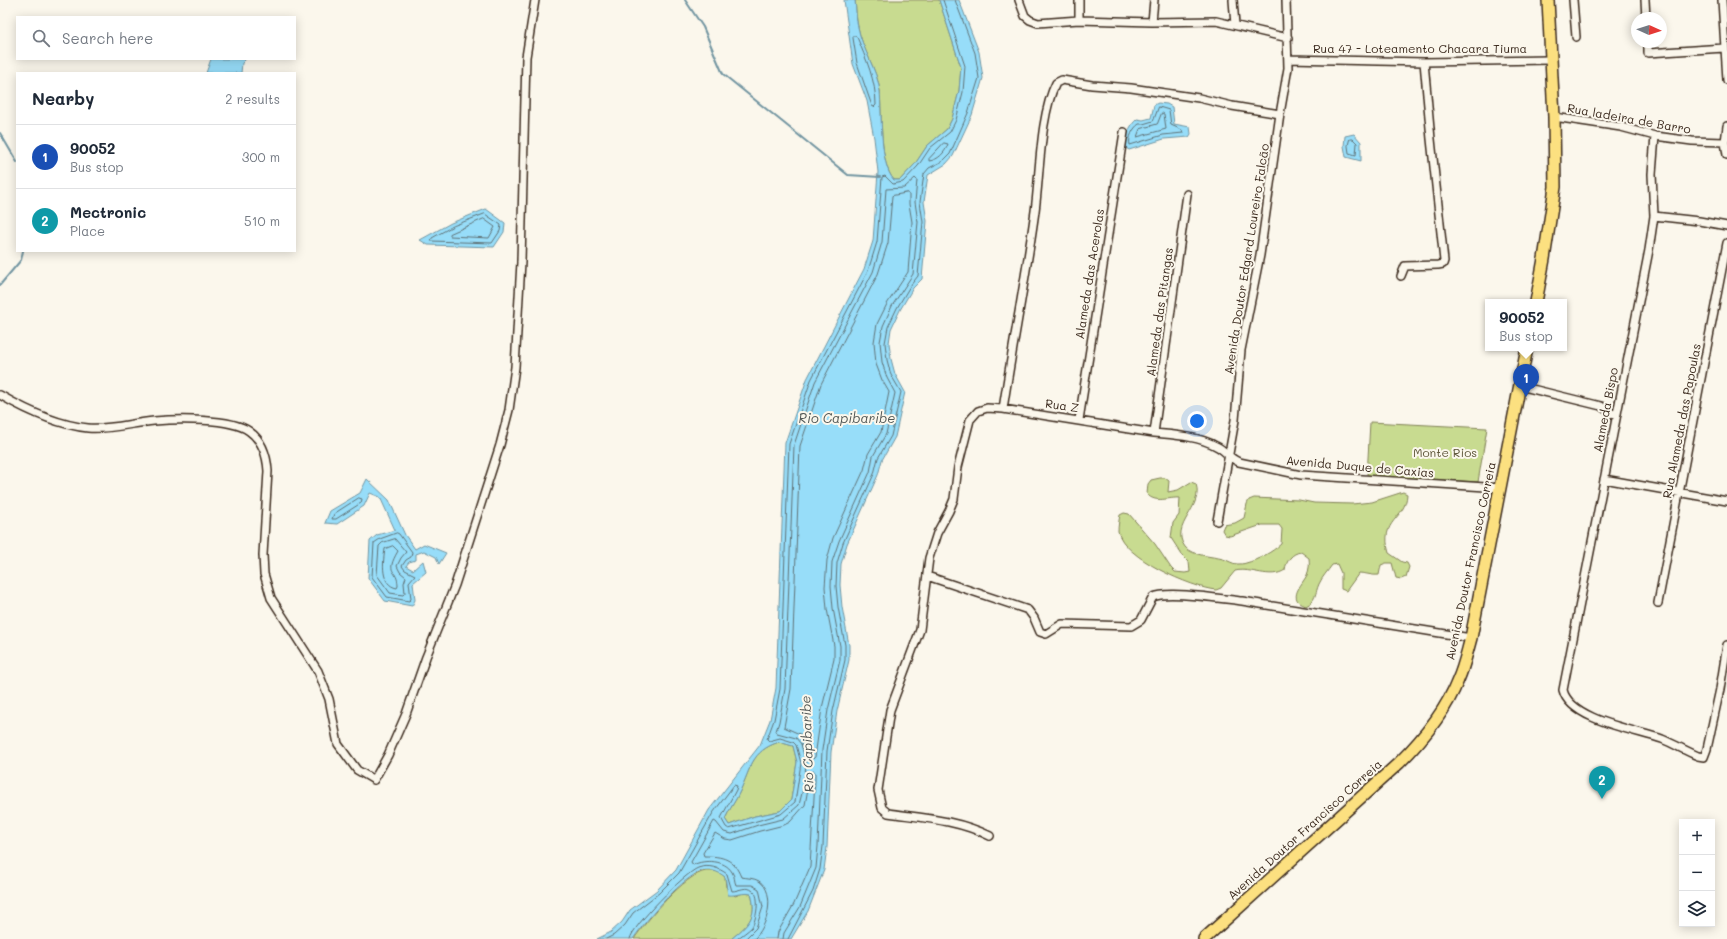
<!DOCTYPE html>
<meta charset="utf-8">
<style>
:root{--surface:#fff;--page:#f2f2f3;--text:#1f2937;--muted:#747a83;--line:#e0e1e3;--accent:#d1495b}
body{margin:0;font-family:Mali,sans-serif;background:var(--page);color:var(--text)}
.controls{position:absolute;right:12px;bottom:12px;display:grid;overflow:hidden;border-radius:0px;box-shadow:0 2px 10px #0003}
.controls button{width:36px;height:36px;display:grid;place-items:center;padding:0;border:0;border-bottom:1px solid var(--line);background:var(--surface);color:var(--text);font:20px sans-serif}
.compass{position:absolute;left:1631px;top:12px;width:36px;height:36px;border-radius:50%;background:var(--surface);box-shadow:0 2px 10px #0003;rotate:93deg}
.you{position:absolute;left:1197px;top:421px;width:14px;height:14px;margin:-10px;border:3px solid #fff;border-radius:50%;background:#1a73e8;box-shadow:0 0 0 6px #1a73e833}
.badge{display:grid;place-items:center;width:26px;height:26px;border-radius:50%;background:var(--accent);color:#fff;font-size:13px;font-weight:700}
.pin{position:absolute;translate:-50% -33px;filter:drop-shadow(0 1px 2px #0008)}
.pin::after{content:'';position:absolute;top:21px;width:14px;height:12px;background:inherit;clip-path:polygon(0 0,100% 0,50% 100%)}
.popup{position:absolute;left:1485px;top:299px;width:82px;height:52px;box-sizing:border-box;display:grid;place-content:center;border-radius:0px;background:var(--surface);filter:drop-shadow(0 1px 3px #0005);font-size:13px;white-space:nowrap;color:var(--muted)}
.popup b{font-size:15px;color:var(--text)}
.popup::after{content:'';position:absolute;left:50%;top:100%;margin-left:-8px;border:8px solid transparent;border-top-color:var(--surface)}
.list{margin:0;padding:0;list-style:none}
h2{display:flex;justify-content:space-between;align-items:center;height:52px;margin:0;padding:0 16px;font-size:17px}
h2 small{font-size:13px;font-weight:400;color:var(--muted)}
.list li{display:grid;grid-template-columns:26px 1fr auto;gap:12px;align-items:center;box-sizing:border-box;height:64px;padding:0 16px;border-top:1px solid var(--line)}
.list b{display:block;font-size:15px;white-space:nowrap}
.list p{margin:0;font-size:13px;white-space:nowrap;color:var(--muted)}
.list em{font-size:13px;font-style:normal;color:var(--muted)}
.icon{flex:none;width:22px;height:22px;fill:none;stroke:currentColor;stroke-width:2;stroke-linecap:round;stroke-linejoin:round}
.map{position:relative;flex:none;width:1727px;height:939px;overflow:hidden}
.search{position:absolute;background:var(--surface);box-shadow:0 2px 10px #0003;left:16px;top:16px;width:280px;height:44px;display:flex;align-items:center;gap:10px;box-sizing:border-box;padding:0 14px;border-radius:0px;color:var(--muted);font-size:15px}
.panel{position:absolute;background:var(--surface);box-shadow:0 2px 10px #0003;left:16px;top:72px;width:280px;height:180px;border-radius:0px}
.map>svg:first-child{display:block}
.green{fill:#c8db90;stroke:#828257}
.water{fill:#97ddf9;stroke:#7295a1;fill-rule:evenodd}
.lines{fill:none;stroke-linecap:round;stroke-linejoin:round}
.shore{stroke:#607276;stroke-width:1}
.stream{stroke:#7295a1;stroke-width:2}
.street-casing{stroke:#3b2a1e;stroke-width:10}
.primary-casing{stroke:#3b2a1e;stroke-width:14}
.street{stroke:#fbf7ec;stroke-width:7}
.primary{stroke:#fce080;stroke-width:11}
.labels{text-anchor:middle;stroke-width:4;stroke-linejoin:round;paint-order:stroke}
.street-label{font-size:12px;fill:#3b2a1e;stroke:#fbf7ec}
.park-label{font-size:12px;fill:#5e563a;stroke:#fbf7ec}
.water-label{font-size:13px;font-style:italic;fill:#525755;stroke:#fbf7ec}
</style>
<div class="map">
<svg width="1727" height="939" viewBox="0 0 1727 939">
<rect width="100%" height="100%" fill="#fbf7ec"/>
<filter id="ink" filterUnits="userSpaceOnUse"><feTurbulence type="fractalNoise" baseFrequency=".025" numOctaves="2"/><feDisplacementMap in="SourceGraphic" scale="8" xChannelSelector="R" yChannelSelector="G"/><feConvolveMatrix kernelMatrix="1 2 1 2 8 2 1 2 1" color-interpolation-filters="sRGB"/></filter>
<g filter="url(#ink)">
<path class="green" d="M855,0H939L961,67L959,91L952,119L947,129L927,146L915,164L900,180H894C879,164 882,113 880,91C877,69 862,49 858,27C856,18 856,9 855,0Z
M1370,422L1487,428L1478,482L1367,476Z
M1160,478H1165L1169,481L1168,492L1178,490L1191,482L1196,484C1204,508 1169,525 1185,547C1192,556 1212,556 1223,559C1227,560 1233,564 1237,564C1239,564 1244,564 1246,563C1258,560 1272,552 1281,544L1282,529L1279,525H1262L1230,536L1225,535L1222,530L1224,525L1235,523L1244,518L1247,504L1249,500L1254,498L1299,500L1314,503L1352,504L1372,502L1403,492L1407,494C1406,520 1379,519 1389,553L1402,562L1407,563L1409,567L1406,577L1401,579L1396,578L1392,563H1386L1381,565L1379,575C1372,576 1366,573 1359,573L1346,591L1341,589V573L1337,564L1332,565C1328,571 1322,577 1319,584C1315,593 1316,601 1306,606C1286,599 1302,585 1307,575C1309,570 1310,564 1309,558L1301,552C1292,553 1286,561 1285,570C1270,580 1251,567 1235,571L1221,588L1216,590C1192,588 1123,558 1118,531C1118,526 1119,520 1120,515L1124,513L1129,514L1155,544L1171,568L1175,572L1185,573L1190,572L1189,562L1182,555L1171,538L1173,523L1179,515L1180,498C1169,497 1155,504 1147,494L1148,484L1151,480Z
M779,742L793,746L797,762L791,800L780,811L755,816L729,825L725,819C729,809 736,801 740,791C751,768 751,751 779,742Z
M706,871H718L725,877L726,887L735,896L743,893L751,894C758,917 748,925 731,939H634C646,921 685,874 706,871Z"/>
<path class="water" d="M844,0H855C856,9 856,18 858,27C862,49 877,69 880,91C882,113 879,164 894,180H900L915,164L927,146L947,129L952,119L959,91L961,67L939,0H959L979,52L983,78L972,115L953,156L946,164L928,175L924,202L927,221L922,279L913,288L900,310L891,329L889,343L891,359L895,374L905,392L895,437L882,460L878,475L847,544L841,564L840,585L842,607L849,645V660L837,711L831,752L827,847L824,870L808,911L791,939H731C748,925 758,917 751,894C743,892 737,896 728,895L725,877C718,871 708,868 699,872C677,883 647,919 633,939H597L611,932L622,922L630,910L657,890L676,870L709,810L760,745L770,720L776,688L785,443L807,379L864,269L873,241L878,172L874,138L867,101L853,64ZM779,742L793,746L797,762L791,800L780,811L755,816L729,825L725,819C729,809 736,801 740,791C751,768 751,751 779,742Z
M211,59H246L242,63L241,73H206Z
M1158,103L1167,104L1172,107L1174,124L1190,127L1191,134L1189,137L1164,139L1129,150L1126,148C1125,137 1129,126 1137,119L1143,120L1151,118L1154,105Z
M1354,134L1361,142V161L1346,157L1344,146L1345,136Z
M486,209L505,223L504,232L494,247L428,245L420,240L451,223Z
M367,479L389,500L405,535L415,549L424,544L446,553L439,564L436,557L424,551L416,554V560L409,562L406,566L413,570L423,561L426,572L413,583L415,600L412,606L385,601L368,578L370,541L377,535L395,530L380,497L370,493L364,506L337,524L325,523L330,511L360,493Z"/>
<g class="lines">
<path class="shore" d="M855,36L857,37C866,59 876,81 876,105L874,107L872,106L857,63L853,38Z
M1159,107L1169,110L1171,125L1182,130L1183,133L1163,135L1130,145C1128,138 1133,128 1139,124H1143L1153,121Z
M1162,113L1164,114L1166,129L1137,137L1140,129L1157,124Z
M1350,139H1353L1357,143L1356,155L1349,153L1348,146Z
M944,143L948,144C945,153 938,160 929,161V159Z
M908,193L909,195V204L912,222L908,272L887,304L877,324L874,342L876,364L882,380L889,392L881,432L868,454L864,470L833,538L827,560L825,587L827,609L834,646V659L822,708L815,757L813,759L804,736L784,727L791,689L800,446L821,384L878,274L888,243L892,196Z
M485,214L501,225L500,231L492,243L431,241L432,238L453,226Z
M484,219L495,227L489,238L450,236V234Z
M359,498L362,499L361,503L336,519H332L334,514Z
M397,533L399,534L412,552L411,557L406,560L402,566L405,570L415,575L409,582L411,599L409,601L387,597L372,577L374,543L380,539Z
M395,539L406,552L401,558L397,566L400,572L406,577L404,583L405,593L403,595L390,593L377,575L379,546L382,543Z
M393,546L398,551C384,575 398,568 398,586L397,588C380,585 383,562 385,549Z
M606,939L614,935L625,925L633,913L659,893L679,873L713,813L734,785L737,786L736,790L721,818L726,827L729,829L781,814L795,802L801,763L796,745L793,742L780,738L769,741L767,739L774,720L780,689L789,444L811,380L868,271L877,242L882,177L885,176L893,184L903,182L918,166L930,148L950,132L956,120L963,92L965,66L943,0
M630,939C632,926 685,873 698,868C709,864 719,868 727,874L732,891C739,891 747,885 753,891C761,896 756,920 752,927C748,931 742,935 737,939
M745,939L756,928L763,907L759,889L752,885H736C734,881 735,876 732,872C725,860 705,859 693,865L691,862L714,821L716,822L724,832L732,834L758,825L783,819L799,805L804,785L806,763L801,744L796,738L777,733L776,731L779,722L785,689L794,445L815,382L873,272L882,242L886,189L904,188L915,178L917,180L915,202L918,222L913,274L892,306L883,326L880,342L882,362L887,378L895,393L886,434L873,456L870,472L839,541L832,562L831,586L833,608L840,646V660L828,710L822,750L818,846L816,868L800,907L784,933L783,939
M754,939C767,928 777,893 759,881C754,878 747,878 741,877C734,859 723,856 704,856L703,853L715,833L725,839L732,840L760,831L784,825L790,822L805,805L811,772L814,771L815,772V780L810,867L794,904L778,932L777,939
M788,939L813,891L820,869L823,846L827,751L833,711L845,660V645L838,607L836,586L837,563L843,543L874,474L878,458L891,436L901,392L891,375L887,360L885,343L888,327L897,308L910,286L918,276L923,222L920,202L924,174L929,168L943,161L950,154L968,113L979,78L975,53L955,0"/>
<path class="stream" d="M685,0L703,27L723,74L848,175L880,177
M0,133L17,162
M0,285L21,260L23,251"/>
<g class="street-casing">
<path id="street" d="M1019,0L1025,16L1030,20L1038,23L1079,20L1152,22L1216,21L1288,38
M1233,0L1235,25
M1573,0L1576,37
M1645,0L1646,18
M1722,0L1727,80
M1079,20V0
M1152,22L1154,0
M1648,42V53L1724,48
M1289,59L1424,62L1550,60
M1554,117L1621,127L1655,136L1692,141L1725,142
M1727,126L1725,142L1727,155
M1655,136L1652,174L1654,216L1649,250L1563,690C1570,720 1636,730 1662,739C1674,744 1686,751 1698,756L1704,757L1707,749L1720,689L1727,645
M1654,216L1699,221L1727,226
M1401,276L1405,266L1438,265L1443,264L1444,261L1431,139L1424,62
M1520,386L1601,406L1616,416
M0,395C26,410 57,425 88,428C109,430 132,423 154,421C177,419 231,418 249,431C262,440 267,456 268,471L263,555L264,574L271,598L318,671L329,699L338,744L357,770L374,780L388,755L406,714L426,657L455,585L500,445L509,410L515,367L521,262L526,57L535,0
M1003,409C1013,343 1026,277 1035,211C1040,174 1040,114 1056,83L1062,80L1092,85L1131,88L1199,98L1232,106L1280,114
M1079,420L1124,132
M1154,433L1187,194
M1604,479L1727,501
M1217,521L1235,420L1241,350L1260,255L1280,114L1288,68L1286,0
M927,576L1028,610L1034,618L1040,632L1046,634L1062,624L1131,626L1141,620L1153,597C1168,590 1223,599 1242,601L1471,638
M1658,603L1727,243
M990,836C958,820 923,818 888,813L882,808L878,790L890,710L920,630L929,558L937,533L949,511L954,499L958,467L970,420L978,411L987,408L1003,409L1154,433C1174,435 1198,436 1216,446C1225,450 1229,458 1239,462L1301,475L1501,488"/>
</g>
<g class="primary-casing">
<path id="primary" d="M1536,302L1544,259L1555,187L1554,117L1548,0
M1204,939L1399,763C1423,739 1446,711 1458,680C1464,667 1467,652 1471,638L1527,348"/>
</g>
<use href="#street" class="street"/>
<use href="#primary" class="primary"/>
</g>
</g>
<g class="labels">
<g class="street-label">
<text x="1420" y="53">Rua 47 - Loteamento Chacara Tiuma</text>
<text transform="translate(1629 119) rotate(10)" y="4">Rua ladeira de Barro</text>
<text transform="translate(1247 259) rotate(-81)" y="4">Avenida Doutor Edgard Loureiro Falcão</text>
<text transform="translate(1090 274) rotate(-81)" y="4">Alameda das Acerolas</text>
<text transform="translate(1160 312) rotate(-82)" y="4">Alameda das Pitangas</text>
<text transform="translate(1062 406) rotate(8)" y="4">Rua Z</text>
<text transform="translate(1606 410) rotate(-79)" y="4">Alameda Bispo</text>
<text transform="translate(1682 421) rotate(-79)" y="4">Rua Alameda das Papoulas</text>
<text transform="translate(1360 467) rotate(5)" y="4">Avenida Duque de Caxias</text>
<text transform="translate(1471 561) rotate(-78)" y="4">Avenida Doutor Francisco Correia</text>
<text transform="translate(1305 830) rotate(-42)" y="4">Avenida Doutor Francisco Correia</text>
</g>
<g class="park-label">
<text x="1445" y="457">Monte Rios</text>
</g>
<g class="water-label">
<text x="847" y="423">Rio Capibaribe</text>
<text transform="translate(807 744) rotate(-92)" y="5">Rio Capibaribe</text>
</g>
</g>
</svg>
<div class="controls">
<button>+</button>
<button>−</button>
<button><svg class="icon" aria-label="layers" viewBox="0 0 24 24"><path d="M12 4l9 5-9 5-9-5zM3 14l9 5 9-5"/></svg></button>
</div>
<svg class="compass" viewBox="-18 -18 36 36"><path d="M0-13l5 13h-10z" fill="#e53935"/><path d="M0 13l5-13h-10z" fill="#747a83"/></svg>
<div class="you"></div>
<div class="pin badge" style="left:1526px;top:397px;background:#1a4fb4">1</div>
<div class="popup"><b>90052</b>Bus stop</div>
<div class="pin badge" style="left:1602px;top:799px;background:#0f9aa8">2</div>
<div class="search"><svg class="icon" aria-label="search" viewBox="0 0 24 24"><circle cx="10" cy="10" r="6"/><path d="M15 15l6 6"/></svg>Search here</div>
<section class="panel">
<h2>Nearby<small>2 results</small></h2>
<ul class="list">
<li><span class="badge" style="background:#1a4fb4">1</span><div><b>90052</b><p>Bus stop</p></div><em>300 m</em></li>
<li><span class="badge" style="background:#0f9aa8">2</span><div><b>Mectronic</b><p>Place</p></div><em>510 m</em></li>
</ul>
</section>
</div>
